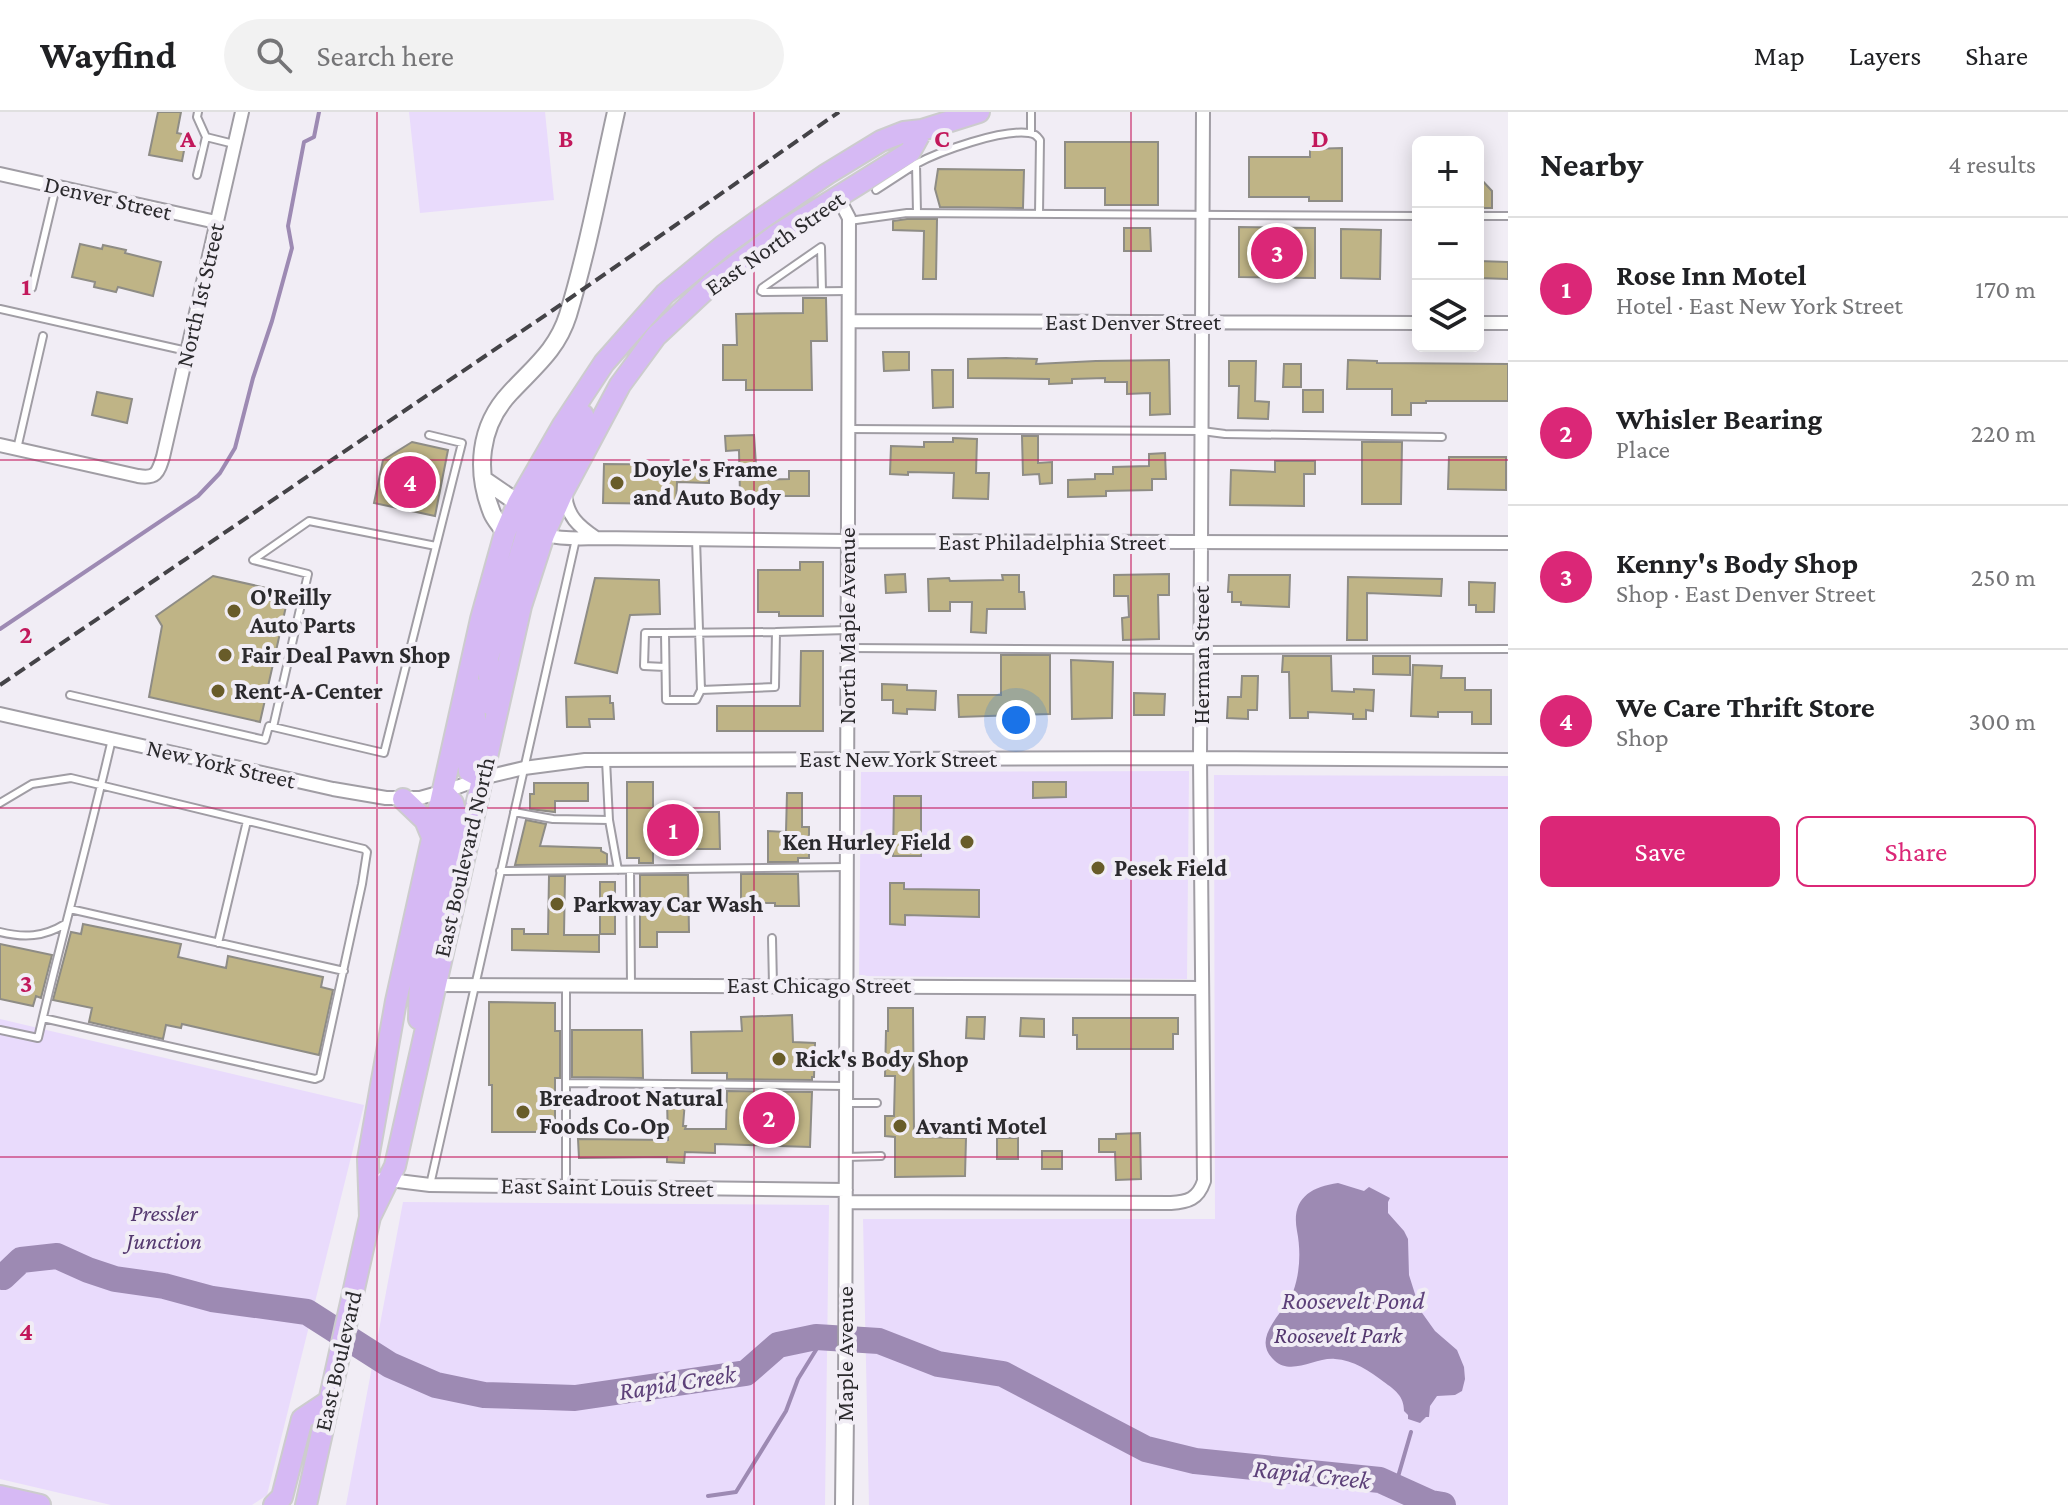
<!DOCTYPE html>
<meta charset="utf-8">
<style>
:root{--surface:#fff;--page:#f2f2f2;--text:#202124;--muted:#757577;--line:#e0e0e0;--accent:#db2777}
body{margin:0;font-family:"Crimson Pro",serif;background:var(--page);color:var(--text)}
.controls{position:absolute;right:24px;top:24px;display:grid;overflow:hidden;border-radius:12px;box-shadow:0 4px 20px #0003}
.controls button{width:72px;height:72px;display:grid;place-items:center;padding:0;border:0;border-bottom:2px solid var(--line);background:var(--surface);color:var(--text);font:40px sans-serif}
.you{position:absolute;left:1016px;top:608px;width:28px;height:28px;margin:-20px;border:6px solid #fff;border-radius:50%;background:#1a73e8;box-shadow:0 0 0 12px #1a73e833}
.badge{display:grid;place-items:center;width:52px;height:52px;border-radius:50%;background:var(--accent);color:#fff;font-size:26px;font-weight:700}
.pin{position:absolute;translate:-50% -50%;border:4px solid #fff;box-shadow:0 2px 8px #0006}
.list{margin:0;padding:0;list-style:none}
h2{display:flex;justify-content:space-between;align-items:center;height:104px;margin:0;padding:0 32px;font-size:34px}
h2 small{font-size:26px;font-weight:400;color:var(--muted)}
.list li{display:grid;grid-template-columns:52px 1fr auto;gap:24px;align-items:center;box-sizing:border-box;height:144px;padding:0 32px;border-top:2px solid var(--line)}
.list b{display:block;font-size:30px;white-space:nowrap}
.list p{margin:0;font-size:26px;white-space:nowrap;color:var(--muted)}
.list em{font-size:26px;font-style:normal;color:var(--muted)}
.actions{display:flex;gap:16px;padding:24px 32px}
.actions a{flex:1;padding:18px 0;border:2px solid var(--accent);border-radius:12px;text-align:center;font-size:28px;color:var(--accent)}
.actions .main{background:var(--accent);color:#fff}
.icon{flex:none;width:44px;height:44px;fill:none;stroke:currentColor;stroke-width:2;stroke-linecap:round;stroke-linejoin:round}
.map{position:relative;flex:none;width:1508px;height:1393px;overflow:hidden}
header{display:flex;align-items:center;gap:48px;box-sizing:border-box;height:112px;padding:0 40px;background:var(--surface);border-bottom:2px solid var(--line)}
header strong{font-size:38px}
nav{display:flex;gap:44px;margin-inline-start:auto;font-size:28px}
.search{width:560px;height:72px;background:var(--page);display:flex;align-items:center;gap:20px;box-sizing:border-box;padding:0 28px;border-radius:44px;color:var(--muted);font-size:30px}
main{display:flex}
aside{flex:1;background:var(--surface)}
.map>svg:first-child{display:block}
.green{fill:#e9dbfc}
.water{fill:#9d8ab3}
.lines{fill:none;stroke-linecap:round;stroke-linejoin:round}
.stream{stroke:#9d8ab3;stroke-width:4}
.river{stroke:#9d8ab3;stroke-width:26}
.building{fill:#bfb486;stroke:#8e8c85;stroke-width:2}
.service-casing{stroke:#a09da4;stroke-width:10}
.minor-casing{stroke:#a09da4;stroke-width:16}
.tertiary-casing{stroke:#a09da4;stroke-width:20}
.primary-casing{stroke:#cccccd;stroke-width:24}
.service{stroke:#fff;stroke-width:6}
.minor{stroke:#fff;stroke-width:12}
.tertiary{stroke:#fff;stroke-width:16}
.primary{stroke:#d6b9f4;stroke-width:20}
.rail{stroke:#444347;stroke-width:4;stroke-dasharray:12 6;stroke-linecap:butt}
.grid{fill:none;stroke:#c2185b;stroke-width:2;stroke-opacity:0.55}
.poi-dot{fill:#685c29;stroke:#f1edf5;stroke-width:3}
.labels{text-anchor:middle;stroke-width:8;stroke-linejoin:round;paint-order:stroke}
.street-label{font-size:24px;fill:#2b2a2d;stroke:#f1edf5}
.poi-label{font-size:24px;font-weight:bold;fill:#2b2a2d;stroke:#f1edf5;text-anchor:start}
.park-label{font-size:24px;font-style:italic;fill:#54386f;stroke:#f1edf5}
.water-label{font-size:26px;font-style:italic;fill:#5d4179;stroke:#f1edf5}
.grid-label{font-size:26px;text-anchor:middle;font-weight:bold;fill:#c2185b;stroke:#f1edf5;stroke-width:8;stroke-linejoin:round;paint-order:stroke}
</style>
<header>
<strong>Wayfind</strong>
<div class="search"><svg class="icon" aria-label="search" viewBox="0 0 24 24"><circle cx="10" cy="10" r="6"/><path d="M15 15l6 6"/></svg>Search here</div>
<nav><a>Map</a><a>Layers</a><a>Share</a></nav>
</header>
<main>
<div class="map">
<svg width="1508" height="1393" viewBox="0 0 1508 1393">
<rect width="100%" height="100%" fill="#f1edf5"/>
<path class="green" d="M409,0H545L554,88L420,101Z
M1189,659L1187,867L859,864L861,660Z
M1214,663L1508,664V1393H869L863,1107H1215Z
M0,907L364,993L267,1383L252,1393H111L0,1367Z
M403,1090L829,1093L825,1393H346Z"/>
<path class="water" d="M1338,1071L1364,1079L1369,1075L1390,1086L1388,1090V1101L1404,1119L1408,1127L1409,1163L1420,1198L1435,1219L1457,1238L1464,1255L1465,1267L1462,1279L1455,1283L1437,1284L1430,1294L1429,1305H1426L1420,1311L1408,1307V1303L1404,1299C1404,1284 1395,1278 1384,1270C1370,1259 1353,1248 1335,1247C1316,1245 1292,1264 1275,1249C1249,1226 1284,1202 1293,1180C1300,1161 1301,1139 1297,1119C1291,1088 1309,1075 1338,1071Z"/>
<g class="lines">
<path class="stream" d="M0,517L198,384L220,361L235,336L253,266L272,209L292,136L288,114L304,30L314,25L319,0
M1395,1375L1411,1320
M708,1384L736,1380L786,1299L798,1267L824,1225"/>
<path class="river" d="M0,1164L3,1165L21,1148L57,1144L88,1158L115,1167L164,1174L212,1187L307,1200L390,1253L436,1273L484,1283L575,1286L746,1261L778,1233L816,1225L879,1229L938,1252L1003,1262L1146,1337L1195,1349L1380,1368L1431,1391L1443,1393"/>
</g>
<path class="building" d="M158,0H181L177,21L187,23L182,49L149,43Z
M1065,30H1158V93H1105V76H1065Z
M1342,36V89H1309V85H1249V45H1310V37Z
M938,57L1024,58L1023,96L940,95L935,77Z
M1478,64L1492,79V96H1478Z
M907,107H937L936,167H923L924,119L893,118V109Z
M1239,115L1315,116V166L1239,165Z
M1124,116H1150L1151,139H1124Z
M1341,117L1381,118L1380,167L1341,166Z
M80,132L102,137L103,133L126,138L125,141L161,150L153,184L118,175L116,180L94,175L95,170L72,165Z
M1478,149L1508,150V167L1478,166Z
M803,186H826L827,229H811L812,278H746V268H723V233H737L736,202L803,201Z
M883,240H909V258L884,259Z
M1006,246L1037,247L1036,252L1096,249L1169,248L1170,302L1150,303V281L1127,282V270H1105V266L1072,267V271L1049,272V267L968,266V247Z
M1348,248L1377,249V251L1508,252V289H1426V291H1411V303H1392V277H1347Z
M1229,249H1256L1255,289L1269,290L1268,307L1238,306L1239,274H1229Z
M1284,252H1301V275H1283Z
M932,258H953V295L933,296Z
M1303,278H1323V300H1303Z
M97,280L132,287L127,311L92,303Z
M754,323L757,368L789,367V359H809V384H740L739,338L726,339L725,324Z
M1022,324H1038V351L1052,350V371L1040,372L1039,362L1023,363Z
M953,326L977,327L976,361H989L988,387L953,386L954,361L908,360V363L890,362L891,334L924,335V330H953Z
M412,330L448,338L435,404L374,391L383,348Z
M1362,330H1402L1401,392H1362Z
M1165,341L1166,367H1152V378L1106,379V384L1068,385V368L1095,367V362H1113V355L1149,354V342Z
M1449,345H1506V378L1448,377Z
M1275,349H1315V362H1304V394L1230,393L1231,358L1275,360Z
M604,352L709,353V371L677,370L676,392L603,391Z
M800,450H823V504H779V500H758V458H800Z
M905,462L906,480L886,481L885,463Z
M1169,462V483H1158L1159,527L1123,528L1122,506L1129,505L1128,484H1114V463Z
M1002,463H1019V480H1024L1025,497H987L986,521L971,520L972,490H950V499H929L928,467L949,466L950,469L1003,468Z
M1229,463H1290L1289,495L1241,493V490H1232V480H1228Z
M213,464L289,481L260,610L149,585L162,514L156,504Z
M1348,465L1442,467L1441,484L1367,481V528H1347Z
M595,466L659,468L660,502L630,503L617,561L575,551Z
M1469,470L1495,471L1494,500H1476V493H1469Z
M801,539H823V619H717V594H800Z
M1001,543H1050V602L959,605L958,583H1001Z
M1283,544H1331L1332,579L1354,580V577L1374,578L1373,599L1366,598V607H1353V602L1308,600V606H1290L1289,560H1282Z
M1373,544H1410V563L1373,562Z
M1071,548L1113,550L1112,606L1072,607Z
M1413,553L1442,554L1441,566H1465V578H1491V612H1472V600H1438V605L1411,604Z
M1242,564H1258L1257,598H1248V607L1227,606L1228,585H1241Z
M882,572L907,573V578L936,579L935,598L907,597V602L893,601V588H882Z
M1134,581L1165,582L1164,603H1134Z
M610,584V591H613L614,607H589L590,615H567L566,585Z
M627,670H653V700H719L720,737H653V751H639V746H627Z
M1033,670H1066V685L1033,686Z
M534,671H588V689H555V700L530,697V682H534Z
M787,681H802V715H809V746H798V750H768V719L786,720Z
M894,684H921V744H893Z
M526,708L546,712L540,734L601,736V739L607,742V752L515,753Z
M741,762H798L799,794H775V791H741Z
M640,763H688L689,820H657V835H640Z
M549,764H565L564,823H599V840L512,838V817H524V822H548Z
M600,770H615V822H600Z
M890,771H904V777L979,778V805L905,803V813L890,812Z
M83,812L181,832L178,845L226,856L228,844L323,865L321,875L333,878L319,943L182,912L181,916L166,913L163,927L89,910L92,896L53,888L71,820L81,822Z
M0,832L52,843L41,886L36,884L33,894L0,887Z
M489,890L555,891V919H560V966H555V1020H492V973H489Z
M888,896H913L914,1025L966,1026L965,1064L895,1065V1025L885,1024V1004H894L895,964H885L886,919H888Z
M792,903L793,930L815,931L814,965H812V968L727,967V961H692L691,920L742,919L741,905Z
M967,905H985L984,927L966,926Z
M1021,906L1044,907V925L1020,924Z
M1073,906H1178V922H1173V937H1077V923H1073Z
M572,918H642L643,966L572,965Z
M727,979L812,980L810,1035L715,1032V1041L685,1040L684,1051L667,1050V1045L579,1046L578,1027L668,1028L667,988L685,989L683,1014H686L685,1017H726Z
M1140,1021L1141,1067L1116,1068L1115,1040H1099V1027H1116V1022Z
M997,1026H1018V1047H997Z
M1042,1039H1062V1057H1042Z"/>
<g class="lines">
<g class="service-casing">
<path id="service" d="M198,0L197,5L206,25L234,32
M1031,0V21
M197,63L206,25
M876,78L916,52
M917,101L916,52C940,39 1002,17 1029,21C1035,22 1036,23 1040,28L1039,102
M1478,104H1508
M849,109L907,101L1418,104
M32,176L56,75
M822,179L821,135L762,176L761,179L763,180L848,179
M0,197L187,239
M850,317L1202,319L1225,322L1442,325
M17,337L43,224
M696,427L701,578L775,575L776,520L665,521L666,588H696L701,578
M776,520L847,518
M847,536L1201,538L1508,537
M665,555L644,554L645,521H665
M70,583L265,628L269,614L384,641L462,331L429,323
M273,615L308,462L253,448L309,409L436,434
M606,648L609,708
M0,691L32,672L71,666L364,737L367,740L362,772L320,965L315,967L43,906
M514,700L553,707L609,708L618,758
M630,758L631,873
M500,759L846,755
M70,797L344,859
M0,820C24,826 44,825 65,812
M772,826L773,873
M218,831L247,709
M566,874V1075
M0,918L38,926C61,826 89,727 112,627
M566,971L846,974
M846,991H877
M846,1045L881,1044
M430,1073L576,427"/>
</g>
<g class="minor-casing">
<path id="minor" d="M0,62L216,110
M838,85L849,106L845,1300
M849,209L1418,211
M1478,211H1508
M0,333L138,364C156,367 158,361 163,345L242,0
M565,382C567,404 578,414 596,426
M544,423C562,427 578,427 596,426L846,429L1508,431
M0,602L333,677L386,686H420L452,677L482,666L524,656L585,648L1200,646L1508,648
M436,873L1201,876
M382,1067L430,1073L846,1078
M847,1090L1171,1091C1188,1090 1198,1087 1204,1069L1200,646L1203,0"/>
</g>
<g class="tertiary-casing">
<path id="tertiary" d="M483,367L518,391
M505,421C501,414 495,408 492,401C475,359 479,314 510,281C534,255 557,238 568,203C588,137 601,67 616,0
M844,1393L845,1300"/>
</g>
<g class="primary-casing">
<path id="primary" d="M542,420C536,410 537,399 541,388L583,303
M472,575L476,616L468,652L469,659L482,666
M491,593L488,546L527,420L528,406L518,391
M403,687L425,708L432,725
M419,907L420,855L455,699L453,691L443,680
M371,1103L395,1054L521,494L544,423L564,378L620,273L656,224L716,168L775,124L910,40L922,18
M0,1384L40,1393
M274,1393L282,1385L302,1307L329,1289
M306,1393L370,1105L368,1047L396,889L481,507L505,421L518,391L563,313L604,251L665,182L723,134L758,109L827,62L881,29L904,20L922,18L979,0"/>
</g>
<use href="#service" class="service"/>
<use href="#minor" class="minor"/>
<use href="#tertiary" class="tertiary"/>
<use href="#primary" class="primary"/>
<path class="rail" d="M0,573L553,198L839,0"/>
</g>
<path class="grid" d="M377,0V1393M754,0V1393M1131,0V1393M0,348H1508M0,696H1508M0,1045H1508"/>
<g class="poi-dot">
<circle cx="617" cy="371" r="8"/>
<circle cx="234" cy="499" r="8"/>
<circle cx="225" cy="543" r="8"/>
<circle cx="218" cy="579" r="8"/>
<circle cx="967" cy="730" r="8"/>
<circle cx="1098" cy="756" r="8"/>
<circle cx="557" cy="792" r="8"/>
<circle cx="779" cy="947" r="8"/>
<circle cx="523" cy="1000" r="8"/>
<circle cx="900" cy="1014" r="8"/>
</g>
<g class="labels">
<g class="street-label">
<text transform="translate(108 86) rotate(13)" y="8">Denver Street</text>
<text transform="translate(775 131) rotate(-35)" y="8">East North Street</text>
<text transform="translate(200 183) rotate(-77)" y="8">North 1st Street</text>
<text x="1133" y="218">East Denver Street</text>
<text x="1052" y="438">East Philadelphia Street</text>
<text transform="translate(847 514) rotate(-90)" y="8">North Maple Avenue</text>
<text transform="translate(1201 543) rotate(-90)" y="8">Herman Street</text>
<text x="898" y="655">East New York Street</text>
<text transform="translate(221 652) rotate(13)" y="8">New York Street</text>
<text transform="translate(464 745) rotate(-77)" y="8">East Boulevard North</text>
<text x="819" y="881">East Chicago Street</text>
<text transform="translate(607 1075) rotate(1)" y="8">East Saint Louis Street</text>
<text transform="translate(845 1242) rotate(-90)" y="8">Maple Avenue</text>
<text transform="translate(338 1249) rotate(-77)" y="8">East Boulevard</text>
</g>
<g class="poi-label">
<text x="633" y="365">Doyle's Frame<tspan x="633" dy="28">and Auto Body</tspan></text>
<text x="250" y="493">O'Reilly<tspan x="250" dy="28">Auto Parts</tspan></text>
<text x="241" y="551">Fair Deal Pawn Shop</text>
<text x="234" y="587">Rent-A-Center</text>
<text x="951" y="738" text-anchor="end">Ken Hurley Field</text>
<text x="1114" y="764">Pesek Field</text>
<text x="573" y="800">Parkway Car Wash</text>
<text x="795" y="955">Rick's Body Shop</text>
<text x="539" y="994">Breadroot Natural<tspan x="539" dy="28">Foods Co-Op</tspan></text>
<text x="916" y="1022">Avanti Motel</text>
</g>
<g class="park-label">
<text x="164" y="1109">Pressler<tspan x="164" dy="28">Junction</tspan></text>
<text x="1338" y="1231">Roosevelt Park</text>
</g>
<g class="water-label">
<text x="1353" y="1197">Roosevelt Pond</text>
<text transform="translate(677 1270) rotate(-9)" y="9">Rapid Creek</text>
<text transform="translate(1312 1362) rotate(6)" y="9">Rapid Creek</text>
</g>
</g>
<g class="grid-label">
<text x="188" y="35">A</text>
<text x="566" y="35">B</text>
<text x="942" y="35">C</text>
<text x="1320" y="35">D</text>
<text x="26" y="183">1</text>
<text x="26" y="531">2</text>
<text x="26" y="880">3</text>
<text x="26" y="1228">4</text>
</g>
</svg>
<div class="controls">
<button>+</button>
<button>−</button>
<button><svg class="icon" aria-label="layers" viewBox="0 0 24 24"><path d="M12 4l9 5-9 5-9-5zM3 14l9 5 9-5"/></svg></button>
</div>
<div class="you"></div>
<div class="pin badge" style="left:673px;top:718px">1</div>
<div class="pin badge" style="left:769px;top:1006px">2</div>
<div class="pin badge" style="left:1277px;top:141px">3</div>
<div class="pin badge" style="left:410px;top:370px">4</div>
</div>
<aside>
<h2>Nearby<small>4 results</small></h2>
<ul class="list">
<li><span class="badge">1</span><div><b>Rose Inn Motel</b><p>Hotel · East New York Street</p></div><em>170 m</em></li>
<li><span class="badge">2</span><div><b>Whisler Bearing</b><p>Place</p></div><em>220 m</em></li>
<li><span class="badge">3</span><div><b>Kenny's Body Shop</b><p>Shop · East Denver Street</p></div><em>250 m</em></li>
<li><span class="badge">4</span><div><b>We Care Thrift Store</b><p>Shop</p></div><em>300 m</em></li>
</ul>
<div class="actions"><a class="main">Save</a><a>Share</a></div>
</aside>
</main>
